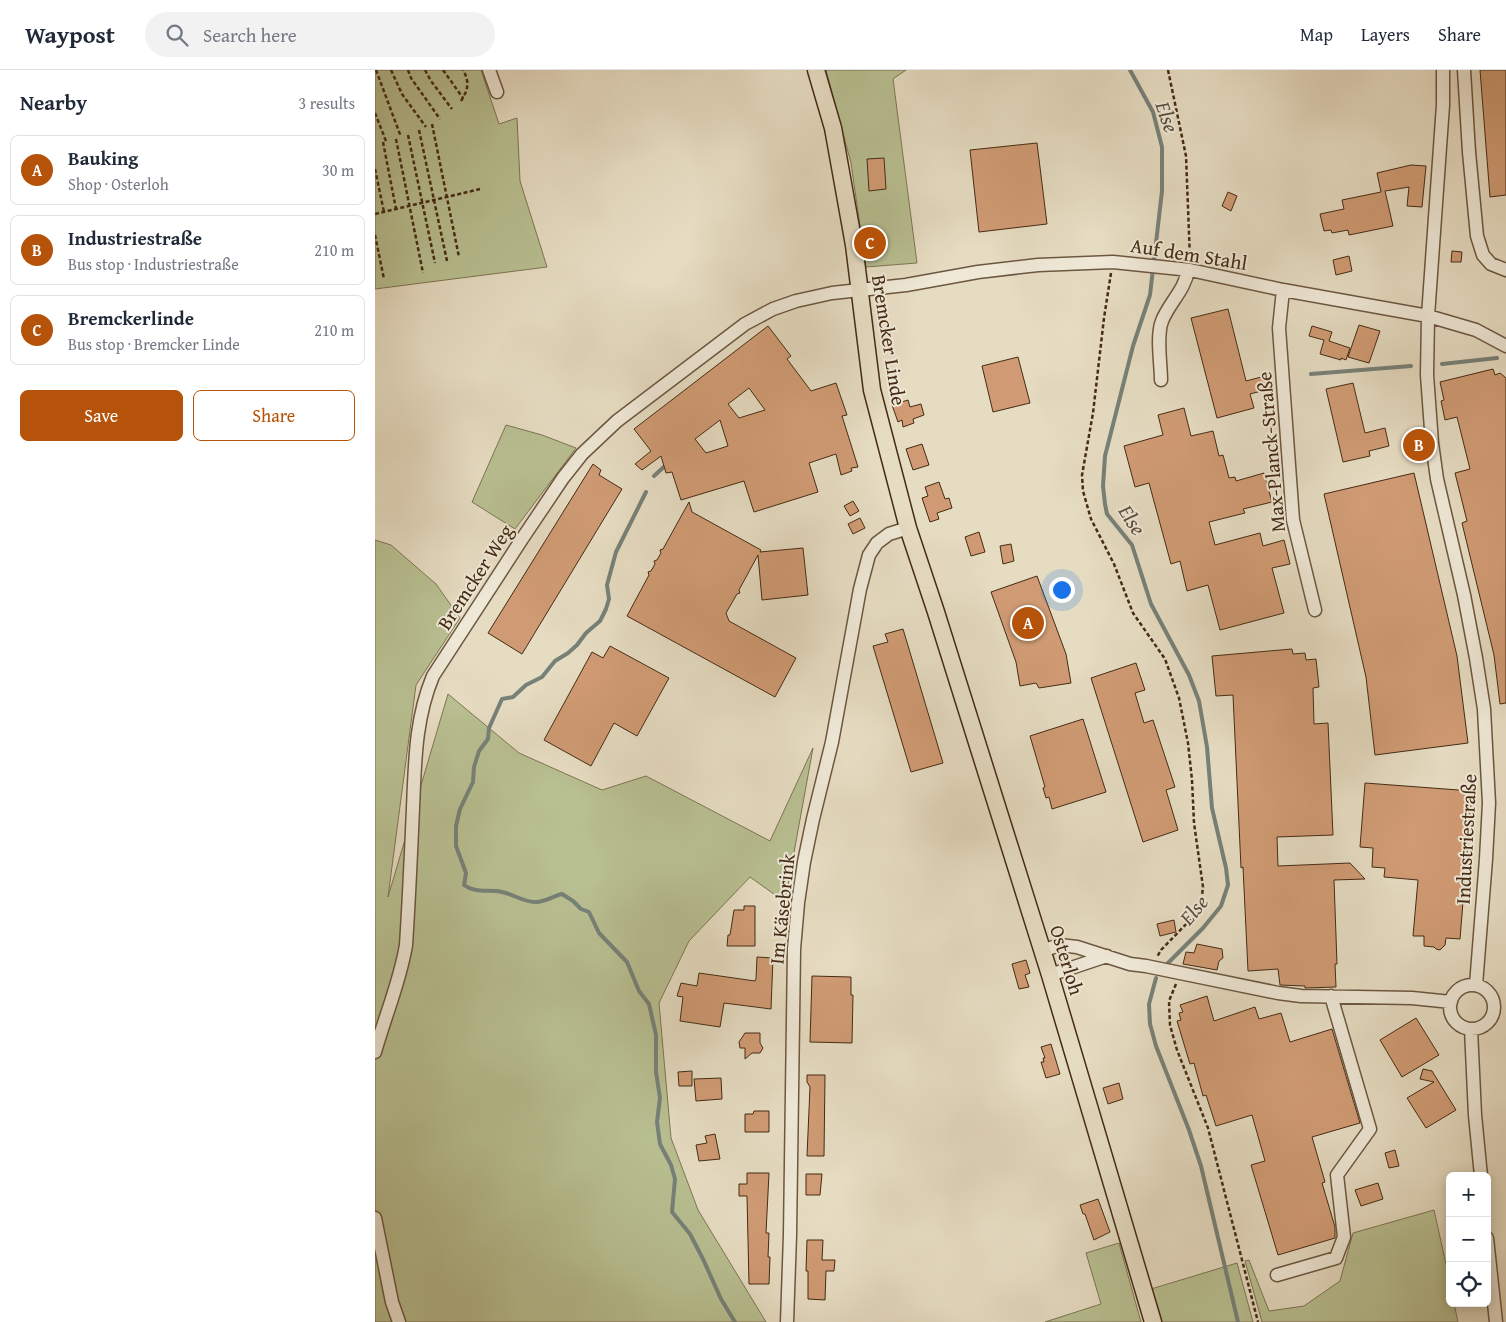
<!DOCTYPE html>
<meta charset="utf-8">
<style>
:root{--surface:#fff;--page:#f2f2f3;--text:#1f2937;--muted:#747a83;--line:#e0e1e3;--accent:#b45309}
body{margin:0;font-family:"Gentium Book Plus",serif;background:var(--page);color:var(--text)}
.controls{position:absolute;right:15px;bottom:15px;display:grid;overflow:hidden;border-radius:8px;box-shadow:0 2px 12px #0003}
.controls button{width:45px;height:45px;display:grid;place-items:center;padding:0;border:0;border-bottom:1px solid var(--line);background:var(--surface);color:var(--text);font:25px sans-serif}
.you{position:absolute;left:686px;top:519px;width:18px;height:18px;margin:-12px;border:4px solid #fff;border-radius:50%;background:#1a73e8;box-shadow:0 0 0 8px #1a73e833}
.badge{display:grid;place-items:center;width:32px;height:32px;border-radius:50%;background:var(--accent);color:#fff;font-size:16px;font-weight:700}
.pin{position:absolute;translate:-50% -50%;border:2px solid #fff;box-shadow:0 1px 5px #0006}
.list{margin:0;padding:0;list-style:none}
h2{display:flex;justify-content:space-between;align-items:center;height:65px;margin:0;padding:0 20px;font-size:21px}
h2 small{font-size:16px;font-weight:400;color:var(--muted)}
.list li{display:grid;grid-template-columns:32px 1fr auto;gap:15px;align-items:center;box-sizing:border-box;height:70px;margin:0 10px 10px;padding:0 10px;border:1px solid var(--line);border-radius:8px}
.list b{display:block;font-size:19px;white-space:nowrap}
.list p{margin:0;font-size:16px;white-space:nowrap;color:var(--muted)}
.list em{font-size:16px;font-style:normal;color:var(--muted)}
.actions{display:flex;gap:10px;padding:15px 20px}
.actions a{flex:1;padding:11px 0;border:1px solid var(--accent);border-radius:8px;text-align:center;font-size:18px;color:var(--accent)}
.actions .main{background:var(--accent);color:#fff}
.icon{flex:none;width:28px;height:28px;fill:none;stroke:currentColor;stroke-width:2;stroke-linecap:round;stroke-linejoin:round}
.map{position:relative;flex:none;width:1131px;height:1252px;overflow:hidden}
header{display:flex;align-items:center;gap:30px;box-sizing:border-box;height:70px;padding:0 25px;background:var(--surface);border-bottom:1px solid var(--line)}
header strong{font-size:24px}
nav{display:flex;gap:28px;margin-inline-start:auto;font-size:18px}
.search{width:350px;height:45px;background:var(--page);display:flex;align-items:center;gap:12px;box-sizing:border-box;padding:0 18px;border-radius:28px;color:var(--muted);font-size:19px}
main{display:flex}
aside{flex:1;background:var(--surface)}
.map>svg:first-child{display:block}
.green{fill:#b8bf91;stroke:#7e7552}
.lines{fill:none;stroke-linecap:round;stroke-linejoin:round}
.stream{stroke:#778178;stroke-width:4}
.building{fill:#d09b74;stroke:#442b14;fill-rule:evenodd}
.minor-casing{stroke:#6c5740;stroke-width:15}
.major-casing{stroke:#442b14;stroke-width:19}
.path{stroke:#442b14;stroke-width:2.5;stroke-dasharray:4 2.5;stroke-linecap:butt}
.minor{stroke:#efe8d7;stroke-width:12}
.major{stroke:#e6dcc2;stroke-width:16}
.labels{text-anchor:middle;stroke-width:4;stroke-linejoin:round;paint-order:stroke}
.street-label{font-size:20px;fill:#442b14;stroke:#efe8d7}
.water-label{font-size:21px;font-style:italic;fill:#594f3e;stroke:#efe8d7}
</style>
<header>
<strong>Waypost</strong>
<div class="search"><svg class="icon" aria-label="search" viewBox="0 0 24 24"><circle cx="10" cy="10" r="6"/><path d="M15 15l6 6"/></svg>Search here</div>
<nav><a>Map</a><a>Layers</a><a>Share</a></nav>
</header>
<main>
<aside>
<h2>Nearby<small>3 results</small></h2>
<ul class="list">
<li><span class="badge">A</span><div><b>Bauking</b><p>Shop · Osterloh</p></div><em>30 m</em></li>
<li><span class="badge">B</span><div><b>Industriestraße</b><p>Bus stop · Industriestraße</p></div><em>210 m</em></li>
<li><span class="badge">C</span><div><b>Bremckerlinde</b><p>Bus stop · Bremcker Linde</p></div><em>210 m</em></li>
</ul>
<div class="actions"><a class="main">Save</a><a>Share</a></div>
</aside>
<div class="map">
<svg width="1131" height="1252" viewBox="0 0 1131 1252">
<rect width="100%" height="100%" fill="#e6dcc2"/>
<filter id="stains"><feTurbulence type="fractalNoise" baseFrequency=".004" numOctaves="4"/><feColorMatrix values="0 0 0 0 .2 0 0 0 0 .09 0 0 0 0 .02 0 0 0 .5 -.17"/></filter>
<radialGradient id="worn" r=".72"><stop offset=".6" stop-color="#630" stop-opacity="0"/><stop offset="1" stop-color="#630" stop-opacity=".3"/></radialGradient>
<path class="green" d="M0,0H106L124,54L142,48L145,111L172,197L0,219Z
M451,0H531L518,9L542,193L491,197L476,93Z
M131,355L167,365L201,378L140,459L97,432Z
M0,470L16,475L61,514L85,548L41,615L13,827L73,624L144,683L227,720L271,706L395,771L438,678L410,832L375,807L314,871L284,933L296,1068L323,1140L391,1252H0Z
M1059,1140L1075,1212V1233H1079L1083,1252H887L870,1191L874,1190L894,1241L929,1236L965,1211L978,1163Z
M744,1173L766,1252H670L726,1234L711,1183Z
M862,1193L878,1252H786L776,1219Z"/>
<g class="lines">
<path class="stream" d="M755,0L778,42L787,77V121L775,225L758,276L730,386L728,416L730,434L732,444L757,475L776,534L814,605L824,631L832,677L837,738L851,798L853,815L846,836L828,858L793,893
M1067,294L1122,288
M936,304L1036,296
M279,406L292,394
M271,422L241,482L232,515L234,529L231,539L225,551L211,563L202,575L193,583L180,591L167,607L151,615L138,627L127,629L114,658L113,669L104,681L99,697L98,712L85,739L81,756V776L91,803L89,815C101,824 114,819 127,822C138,824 150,833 161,832C171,832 178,826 187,824L198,831L206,839L214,842L224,863L252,892L264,921L274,934L281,965V1002L285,1028L282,1052L285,1074L296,1095L300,1109L297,1142L315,1164L328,1189L346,1229L360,1252
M781,908L774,934L775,954L781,976L814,1060L826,1096L863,1252"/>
</g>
<path class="building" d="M1105,0H1131V125L1115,127Z
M662,73L672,154L604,162L595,80Z
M509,88L511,119L494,121L492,89Z
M1036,95L1051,96L1047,137L1032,136L1034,117L1010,121L1018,156L974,165L973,160L957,163L956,160L949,161L945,144L969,139L967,130L1006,122L1002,103Z
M853,122L862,126L856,141L847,136Z
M1077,181L1087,182L1086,192H1076Z
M974,186L977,201L961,205L958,190Z
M853,239L871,311L890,306L894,319L875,324L879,338L842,348L816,248Z
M984,255L1005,261L994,293L973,287Z
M393,256L416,286L412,289L436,321L461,313L472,345L467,346L483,397L476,398L477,401L466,405L461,384L434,393L443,422L379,442L369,411L306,430L297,402L291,403L286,386L267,400L260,394L276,381L259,359ZM374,318L390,340L364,348L353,334ZM345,350L353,376L331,383L320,369Z
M937,256L957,262L954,271L975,278L971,290L966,288V290L945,284L949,270L934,266Z
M643,287L655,333L618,342L607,296Z
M1118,299L1120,305L1125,303L1131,308V633L1125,634L1119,585L1087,453L1092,451L1080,403L1095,399L1082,347L1070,350L1066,331L1069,330L1065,312Z
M978,313L990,363L1010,358L1014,376L994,381L995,386L968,392L951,319Z
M533,330L535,337L546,334L549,345L538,349L539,353L528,357L527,350L523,352L517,335Z
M809,338L816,366L838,361L844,386L848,385L854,408L860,407L861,411L889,403L897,432L868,439L870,443L834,452L840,475L885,463L888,476L909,470L915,494L897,498L909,543L845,560L833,515L812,521L805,491L796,494L774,413L760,417L749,376L788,365L783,345Z
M547,374L554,395L538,400L531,379Z
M218,394L226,400L224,405L247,419L147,584L113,563Z
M1039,403L1082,586L1093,673L1000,685L991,607L949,424Z
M564,412L570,429L574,428L577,438L562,443L564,449L555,452L547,428L553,426L550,417Z
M478,431L484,441L475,446L469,436Z
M314,432L317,442L386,480L385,482L428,478L433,525L387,530L383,485L364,520L365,523L362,524L351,543L354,551L421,588L400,627L252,546L274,505L273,502L276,501L280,494L279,491L282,490L286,483L285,480L288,479Z
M485,448L490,458L478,464L473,454Z
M604,462L610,482L596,486L590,467Z
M636,474L639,491L628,494L625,476Z
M662,506L691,584L696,613L664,618L661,613L645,616L641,592L616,522Z
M528,559L568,693L536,702L498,576L513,572L510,564Z
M235,576L294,608L262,666L239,653L216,696L169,670L217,582L228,588Z
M917,579L918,584L930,583L931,590L941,589L944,617L938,618L939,654L953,653L958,765L902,767L903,796L975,793L990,809L959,810L962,894H960L961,917L930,918V916L905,915L903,899L873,901L868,797L866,798L858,625L841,626L837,586Z
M761,593L770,620L760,623L769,653L778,650L800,717L791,720L803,760L768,772L716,608Z
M708,649L731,722L677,739L674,727L671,728L668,718L670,717L655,666Z
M990,713L1097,721L1085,869L1071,868L1070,875L1065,880L1061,879L1059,877L1049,876V866H1038L1043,810L1009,807L1010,798L997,797L998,778L985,777Z
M369,836H380V876H352L353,865H355L359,840H369Z
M799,850L801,862L785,866L782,854Z
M822,874L847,879L848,888L844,891L842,900L808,894L811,882L819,883Z
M382,887L398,888L396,939L349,933L345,957L305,951L308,927L302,926L306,913L322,916L324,903L380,911L381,909Z
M651,890L655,903L650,905L654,917L644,919L637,894Z
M437,906L476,907V925H478L477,973L435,972Z
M832,926L839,951L880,937L884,949L906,943L915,972L957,959L985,1053L937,1067L950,1112L947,1113L960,1157V1168L903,1185L876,1095L890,1091L877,1045L841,1056L831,1025L828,1026L819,993L815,994L802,951L806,950L804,943L808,942L805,935Z
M1041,948L1064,985L1027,1007L1005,970Z
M370,963H385V973L388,978L385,983H377L370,989V978H365L364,972Z
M676,974L685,1004L671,1008L666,992H669L668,988H670L666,977Z
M1048,999L1057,1001L1081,1040L1051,1058L1032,1028L1059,1012L1045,1009Z
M317,1001V1016H304L303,1002Z
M432,1005H450L449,1086H432L435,1017L432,1012Z
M346,1008L347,1029L321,1031L319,1009Z
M744,1013L748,1029L733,1034L728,1018Z
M379,1041H394V1062H370V1044H378Z
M340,1064L345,1089L324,1091L321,1075L332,1073L330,1066Z
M1020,1080L1024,1096L1014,1098L1010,1083Z
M372,1103H394L391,1163H394L393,1187H395L394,1214H374L372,1126H364V1114H372Z
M431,1104H447L445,1125H431Z
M1003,1113L1008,1129L986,1136L980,1120Z
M723,1129L735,1162L719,1170L710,1144H708L705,1135Z
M432,1170H448L447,1190H460L459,1201H451L450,1230L433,1229V1201H431Z"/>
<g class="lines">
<g class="minor-casing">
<path id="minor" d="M114,0L122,22
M1068,0V35L1053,246L1052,305L1057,373L1062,409L1089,525L1101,588L1109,639L1114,733L1111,789L1101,915
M1089,0L1094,82L1102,166L1108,185L1116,194L1131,200
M908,220L904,258L918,450L940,540
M786,310C786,294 781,266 787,251C794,233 810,220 813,200
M667,881L684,875L702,877L755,894L771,896L903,923L926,926L1037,928L1076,932
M675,905L732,886
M1075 937a22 22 0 1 1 44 0a22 22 0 1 1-44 0Z
M1096,959L1100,1045L1106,1106
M0,982C10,946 25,912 31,875C34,830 36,784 38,738C40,693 40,649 58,606L147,469L188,408L207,384L242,351L370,254L398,239L421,231L457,223L531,215L603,202L663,195L738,192L815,200L908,220L1053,246L1101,260L1131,276
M0,1148L17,1232L24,1252
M1112,1168L1121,1252
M902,1205L961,1188L969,1167L962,1105L995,1059L956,926
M412,1252L415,1165L419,879L423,833L429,792L438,749L457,672L485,519L494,485L502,473L514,464L533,458"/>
</g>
<g class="major-casing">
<path id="major" d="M441,0L458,58L467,108L479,175L497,320L533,458L561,542L675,905L778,1252"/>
</g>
<path class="path" d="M1,0L26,67
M16,0L27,24L51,57
M33,0L36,8L65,49
M50,0L56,11L77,39
M68,0L88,28
M793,0L811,86L815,189
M86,31C93,20 95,12 88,0
M0,43L11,71
M57,54L84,187
M44,60L72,191
M33,65L60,193
M21,69L48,203
M8,72L21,139
M0,99L9,142
M0,144L105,119
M0,165L9,209
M736,203L729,248L718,343L707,405L708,421L716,449L739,494L758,543L790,589L804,628L813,673L817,710L819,753L828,817L826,834L818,847L786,880L782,887
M801,914L794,931L795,955L802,980L833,1058L883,1252"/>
<use href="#minor" class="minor"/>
<use href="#major" class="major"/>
</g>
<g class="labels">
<g class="street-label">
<text transform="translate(814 184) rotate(9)" y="7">Auf dem Stahl</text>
<text transform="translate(514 270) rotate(81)" y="7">Bremcker Linde</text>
<text transform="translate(896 382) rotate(-95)" y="7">Max-Planck-Straße</text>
<text transform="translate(100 507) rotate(-57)" y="7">Bremcker Weg</text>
<text transform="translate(1091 769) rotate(-87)" y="7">Industriestraße</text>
<text transform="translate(407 839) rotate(-84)" y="7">Im Käsebrink</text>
<text transform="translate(692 890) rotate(73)" y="7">Osterloh</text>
</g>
<g class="water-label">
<text transform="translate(792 47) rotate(71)" y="7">Else</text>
<text transform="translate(757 450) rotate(57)" y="7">Else</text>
<text transform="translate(819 840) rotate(-50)" y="7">Else</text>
</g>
</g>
<rect width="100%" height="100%" filter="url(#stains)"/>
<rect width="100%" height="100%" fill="url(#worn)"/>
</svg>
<div class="controls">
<button>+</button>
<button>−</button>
<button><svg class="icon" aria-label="locate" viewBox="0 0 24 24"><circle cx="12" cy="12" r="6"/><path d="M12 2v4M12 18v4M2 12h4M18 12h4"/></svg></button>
</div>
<div class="you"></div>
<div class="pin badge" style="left:653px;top:553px">A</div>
<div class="pin badge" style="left:1044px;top:375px">B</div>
<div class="pin badge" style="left:495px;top:173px">C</div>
</div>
</main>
